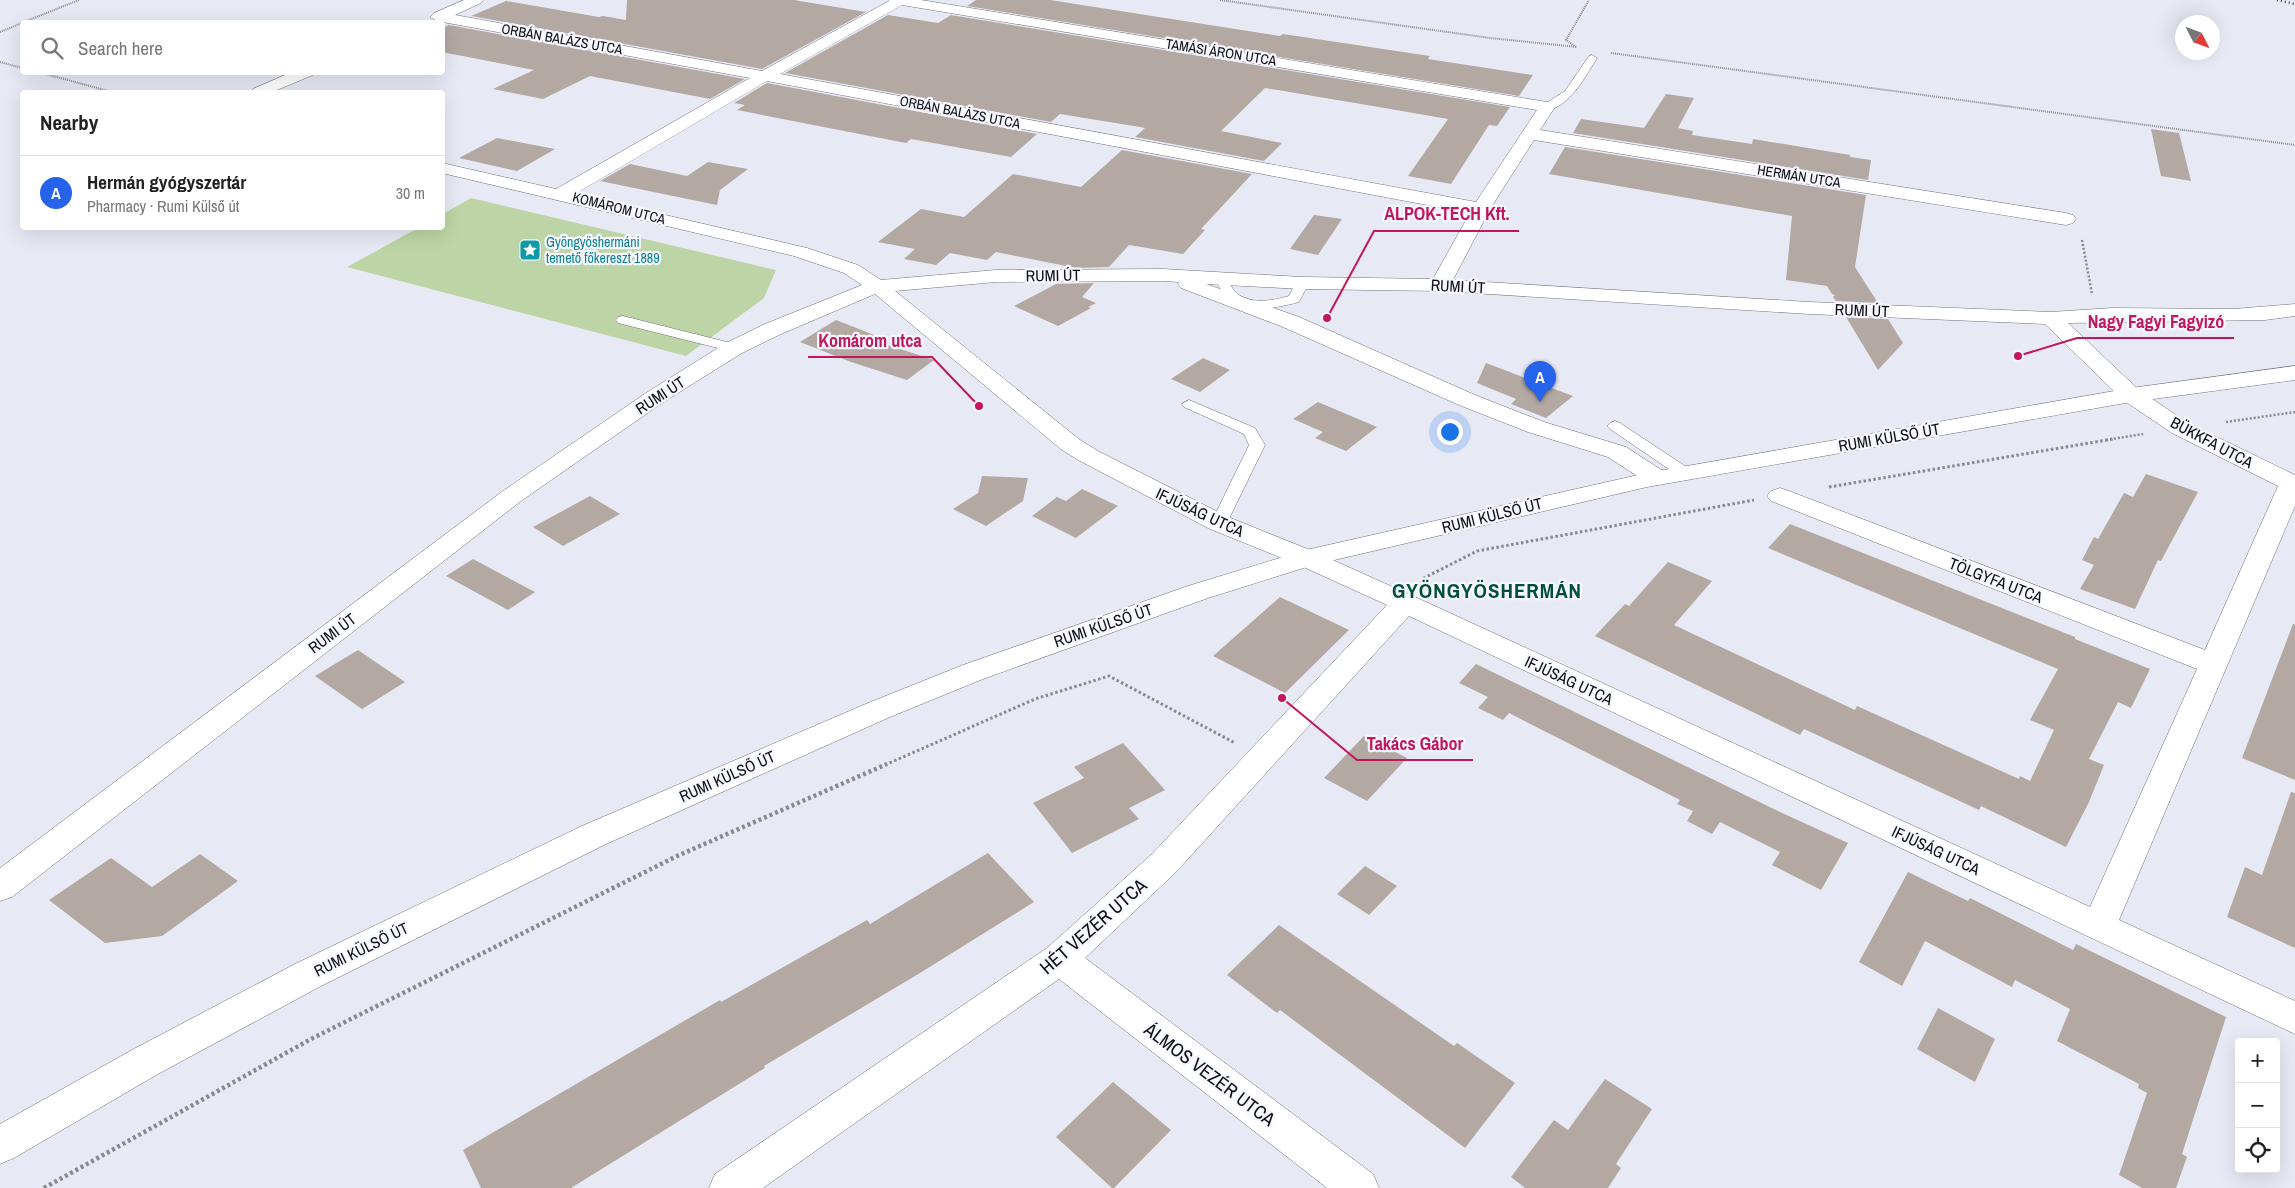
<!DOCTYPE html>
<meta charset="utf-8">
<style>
:root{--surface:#fff;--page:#f6f6f6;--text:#222;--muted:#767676;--line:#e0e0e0;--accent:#2563eb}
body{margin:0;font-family:"Archivo Narrow",sans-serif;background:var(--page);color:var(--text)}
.controls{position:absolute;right:15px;bottom:15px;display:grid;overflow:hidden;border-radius:5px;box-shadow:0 5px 20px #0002}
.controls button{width:45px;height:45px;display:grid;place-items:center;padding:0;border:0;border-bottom:1px solid var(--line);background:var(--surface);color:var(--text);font:25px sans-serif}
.compass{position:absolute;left:2175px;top:15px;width:45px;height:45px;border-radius:50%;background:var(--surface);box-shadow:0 5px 20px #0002;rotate:132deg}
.you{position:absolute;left:1449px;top:431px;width:18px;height:18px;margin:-12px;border:4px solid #fff;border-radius:50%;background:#1a73e8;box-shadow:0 0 0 8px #1a73e833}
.badge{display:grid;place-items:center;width:32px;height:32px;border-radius:50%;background:var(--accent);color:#fff;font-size:16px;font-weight:700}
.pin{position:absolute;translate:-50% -41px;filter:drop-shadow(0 1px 2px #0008)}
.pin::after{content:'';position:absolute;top:26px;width:18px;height:15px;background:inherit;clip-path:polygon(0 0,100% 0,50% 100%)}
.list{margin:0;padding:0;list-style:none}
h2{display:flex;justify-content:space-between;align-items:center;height:65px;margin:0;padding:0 20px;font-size:21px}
h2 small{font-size:16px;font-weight:400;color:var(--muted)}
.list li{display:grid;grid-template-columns:32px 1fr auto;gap:15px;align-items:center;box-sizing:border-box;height:75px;padding:0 20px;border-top:1px solid var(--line)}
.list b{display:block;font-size:19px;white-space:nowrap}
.list p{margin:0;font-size:16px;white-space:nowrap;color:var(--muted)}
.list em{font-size:16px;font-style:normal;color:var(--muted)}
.icon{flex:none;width:28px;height:28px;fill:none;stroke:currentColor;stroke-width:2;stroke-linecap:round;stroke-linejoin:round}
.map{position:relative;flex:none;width:2295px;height:1188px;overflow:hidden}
.search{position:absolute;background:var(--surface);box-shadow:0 5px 20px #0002;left:20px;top:20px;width:425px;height:55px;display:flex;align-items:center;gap:12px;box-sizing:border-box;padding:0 18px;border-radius:5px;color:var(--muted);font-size:19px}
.panel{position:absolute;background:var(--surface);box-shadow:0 5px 20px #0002;left:20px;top:90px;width:425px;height:140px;border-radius:5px}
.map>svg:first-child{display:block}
.green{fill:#bdd5a6}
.building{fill:#b4a8a3}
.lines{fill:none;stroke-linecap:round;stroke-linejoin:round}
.lane-casing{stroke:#6e717a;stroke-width:1}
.street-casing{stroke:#6e717a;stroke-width:1}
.secondary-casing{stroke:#6e717a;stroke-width:1}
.path-far3{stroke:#878990;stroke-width:2;stroke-dasharray:1 1;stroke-linecap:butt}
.path-far2{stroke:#878990;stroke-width:2.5;stroke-dasharray:2 2;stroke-linecap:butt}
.path-far1{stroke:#878990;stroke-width:3;stroke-dasharray:2.5 2.5;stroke-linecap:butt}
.path{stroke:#878990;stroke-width:4.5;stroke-dasharray:3 3;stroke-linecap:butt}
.lane{fill:#fff;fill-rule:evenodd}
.street{fill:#fff;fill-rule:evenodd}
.secondary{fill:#fff;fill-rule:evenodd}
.rail{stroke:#3f4145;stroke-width:2.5;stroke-dasharray:1 3;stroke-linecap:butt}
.labels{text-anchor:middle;stroke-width:4.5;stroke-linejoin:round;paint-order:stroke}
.far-street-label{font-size:14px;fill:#0d0e11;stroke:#f6f7fe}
.far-culture-label{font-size:14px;fill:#0d838f;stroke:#f6f7fe;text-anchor:start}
.street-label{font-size:16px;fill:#0d0e11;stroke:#f6f7fe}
.near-street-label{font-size:19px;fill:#0d0e11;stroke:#f6f7fe}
.district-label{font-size:21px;font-weight:bold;letter-spacing:1px;fill:#004f37;stroke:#f6f7fe}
.leader{fill:none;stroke:#c2185b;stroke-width:2}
.callout-dot{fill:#c2185b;stroke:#f6f7fe;stroke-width:2}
.callout-label{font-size:18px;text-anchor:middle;font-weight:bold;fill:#c2185b;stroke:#f6f7fe;stroke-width:4.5;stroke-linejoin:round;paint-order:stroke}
</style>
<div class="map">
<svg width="2295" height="1188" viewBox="0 0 2295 1188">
<rect width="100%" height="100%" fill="#e7eaf5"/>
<path class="green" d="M471,198L776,270L764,298L686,356L347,267L418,228H442L443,214Z"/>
<path class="building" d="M627,0H794L866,12L762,69L471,16L506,1L599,17L603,16L626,20Z
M976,0H1050L1280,36L1283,34L1350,44L1430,56L1428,59L1533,75L1519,96L967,6Z
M888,15L938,23L951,15L1510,107L1497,126L1489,125L1451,184L1408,176L1448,119L1367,105L1265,88L1221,131L1282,143L1264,161L1135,137L1145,128L1140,127L1060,114L1051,122L785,73Z
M449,25L745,79L710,99L590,76L543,99L493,89L534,70L442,52V28Z
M767,83L1037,134L1011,157L911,139L906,143L737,110L745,105L734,103Z
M1666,94L1694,98L1678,128L1693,131L1692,135L1752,144L1753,139L1850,155V157L1871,160L1868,180L1573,133L1581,119L1644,128Z
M2151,129L2179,133L2191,181L2161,176Z
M497,138L555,149L517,171L459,158Z
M1565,147L1866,195L1855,267L1878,303L1836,301L1833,297L1835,295L1832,294L1827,286L1786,280L1792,216L1549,174Z
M1122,150L1252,174L1201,229L1205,230L1183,254L1129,245L1109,267L1076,268L996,252L987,260L950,253L936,265L904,259L915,249L878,242L921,209L964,217L1013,174L1081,187Z
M708,162L748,169L720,190L717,205L600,181L630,164L687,176Z
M1314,215L1342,219L1318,255L1290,249Z
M1094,283L1082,297L1096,303L1088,307L1091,308L1058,326L1014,306L1056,284Z
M1846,317L1888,319L1903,343L1878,370Z
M836,320L887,340L882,343L934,360L907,380L851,362L800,342Z
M1203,358L1230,370L1200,392L1171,379Z
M1486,363L1573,396L1546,418L1511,404L1516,399L1477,383Z
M1318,402L1377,427L1346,451L1315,438L1323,432L1293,419Z
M2146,474L2198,492L2161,561L2158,560L2135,609L2080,589L2094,565L2082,560L2094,537L2098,539L2124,493L2133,497Z
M982,476L1028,478L1023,501L986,526L953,509L978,493Z
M1082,489L1118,506L1076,538L1032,516L1057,497L1066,501Z
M590,496L620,514L563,546L533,527Z
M1790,524L2075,637V639L2150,669L2131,708L2118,702L2089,759L2104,765L2089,802L2066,847L1981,806L1979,810L1804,729L1800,735L1595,636L1625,604L1629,606L1668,562L1712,581L1674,625L1855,710L1857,706L2019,779L2020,776L2030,781L2054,730L2030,720L2058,669L1768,548Z
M473,559L535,592L508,610L446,576Z
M1280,597L1349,630L1285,693L1213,656Z
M2293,624H2295V780L2242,758Z
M358,650L405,682L362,709L315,676Z
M1476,664L1780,812L1848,843L1821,890L1772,865L1780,852L1720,822L1712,834L1687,821L1693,811L1677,804L1680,800L1509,713L1503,720L1478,708L1488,697L1459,683Z
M1364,736L1407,758L1367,801L1324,778Z
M1123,743L1165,790L1129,808L1139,819L1072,853L1033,803L1084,778L1074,767Z
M2291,792L2295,793V948L2227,917L2245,867L2262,875Z
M988,853L1034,902L920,973L764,1066L765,1068L571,1188H481L463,1150L720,1000L721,1002L867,920L870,924Z
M200,854L238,881L162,936L105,943L49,900L111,858L152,887Z
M1365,866L1397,886L1369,915L1337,894Z
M1908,872L1968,901L1970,898L2073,950L2076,944L2226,1017L2182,1154L2187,1157L2176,1188H2142L2119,1175L2147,1093L2138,1088L2139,1084L2057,1041L2070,1009L2015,980L2012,987L1925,941L1902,986L1859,962Z
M1279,925L1454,1046L1457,1043L1515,1083L1465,1148L1280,1010L1277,1013L1227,975Z
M1938,1008L1995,1039L1975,1082L1917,1049Z
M1605,1079L1652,1109L1616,1164L1621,1168L1608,1188H1525L1511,1177L1554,1120L1568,1130Z
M1113,1082L1171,1130L1114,1188H1112L1056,1137Z"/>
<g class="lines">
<g class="lane-casing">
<path id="lane" d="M1592,55L1597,58C1587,74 1566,114 1543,109V105L1565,91L1589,56Z
M1221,274L1226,275C1228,280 1230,285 1233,289C1245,306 1272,301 1289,296L1297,280H1307L1309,283L1299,302C1266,311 1230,316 1215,278Z
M623,316L739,345L741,348L734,352L618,323L616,320L618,317Z
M1189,400L1255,428L1265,445L1225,527H1213L1211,523L1249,445L1244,434L1184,407L1182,404Z
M1615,421L1620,423L1691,470L1693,473L1691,476H1679L1610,429L1607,426L1610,423Z"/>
</g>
<g class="street-casing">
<path id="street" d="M464,0H483L481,3L455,15L762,71L889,1L888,0H921L1547,102L1553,103L1555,107L1540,130L2066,213L2073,215L2076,219L2073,223L2066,225L1534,140L1490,209L1453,280L1809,302L2051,312L2112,308L2234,309L2295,304V316L2265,320L2068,323L2139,390L2188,423L2295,475V506L2119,920L2295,1001V1034L1409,616L1176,872L1085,958L1373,1174L1379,1188H1327L1059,979L763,1188H709L715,1174L1047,948L1152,854L1387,605L1297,564L1210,529L1080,461L1062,450L875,294L781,334L742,353L662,403L521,501L12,897L0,901V868L503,491L646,393L726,343L765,324L862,285L844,273L794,256L442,173V163L556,189L750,78L437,21L430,17L434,13ZM902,5L1537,110L1476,202L780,74ZM767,81L1470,213L1433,279L1302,277L1163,269L996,270L881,280L858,265L807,248L575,194ZM1163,281L1179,282L1178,284L1181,288L1283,327L1459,405L1528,432L1608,457L1648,483L1657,485L1666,483L1669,478L1666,473L1626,447L1544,422L1475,395L1299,317L1206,284L1302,289L1440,291L1809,314L2045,324L2123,400L2172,433L2278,486L2205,650L1789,491L1780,488L1771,491L1767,496L1771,501L2197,669L2090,907L1415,597L1315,552L1228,517L1098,451L1080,440L895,291L996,282Z
M292,72H315L313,75L272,92H251L253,89Z"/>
</g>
<g class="secondary-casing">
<path id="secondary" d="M2295,366V380L2131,402L1647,487L1313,565L1208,598L983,679L890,717L606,844L321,986L158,1074L14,1158L0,1164V1124L132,1050L295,964L582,826L868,703L963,665L1188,586L1306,550L1647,473L2131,388Z"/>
</g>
<path class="path-far3" d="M1220,0L1490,38L1577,47
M24,22L79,0
M0,32L22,23
M1576,47L1566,40L1589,0
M1611,53L2295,145
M0,62L22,68
M38,72L112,92"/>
<path class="path-far2" d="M2082,240L2092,294
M2226,422L2295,412
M2106,440L2143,434"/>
<path class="path-far1" d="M1829,487L2113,439
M1421,583L1424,578L1477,551L1754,500
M885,765L1035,699L1109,676L1235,743"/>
<path class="path" d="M44,1188L311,1039L677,856L887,764"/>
<use href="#lane" class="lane"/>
<use href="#street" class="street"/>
<use href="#secondary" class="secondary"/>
<path class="rail" d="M2277,0L2295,4"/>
</g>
<defs>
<g id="sight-square" transform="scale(1.125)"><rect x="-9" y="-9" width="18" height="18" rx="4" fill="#0f9aa8" stroke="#f6f7fe"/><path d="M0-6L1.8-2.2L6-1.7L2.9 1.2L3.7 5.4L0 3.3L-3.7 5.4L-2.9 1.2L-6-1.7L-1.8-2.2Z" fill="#fff"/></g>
</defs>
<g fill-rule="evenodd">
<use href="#sight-square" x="530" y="250"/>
</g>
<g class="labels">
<g class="far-street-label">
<text transform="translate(562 39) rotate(10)" y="5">ORBÁN BALÁZS UTCA</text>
<text transform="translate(1221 52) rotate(9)" y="5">TAMÁSI ÁRON UTCA</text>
<text transform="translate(960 112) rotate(11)" y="5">ORBÁN BALÁZS UTCA</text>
<text transform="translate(1799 176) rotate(9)" y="5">HERMÁN UTCA</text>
<text transform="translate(619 208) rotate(14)" y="5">KOMÁROM UTCA</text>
</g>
<g class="far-culture-label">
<text x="546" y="247">Gyöngyöshermáni<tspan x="546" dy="16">temető főkereszt 1889</tspan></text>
</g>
<g class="street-label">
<text transform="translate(1053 275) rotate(-1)" y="6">RUMI ÚT</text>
<text transform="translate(1458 286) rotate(3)" y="6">RUMI ÚT</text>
<text transform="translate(1862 310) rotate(2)" y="6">RUMI ÚT</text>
<text transform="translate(660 395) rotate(-33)" y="6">RUMI ÚT</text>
<text transform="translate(1889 437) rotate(-10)" y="6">RUMI KÜLSŐ ÚT</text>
<text transform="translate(2212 442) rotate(28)" y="6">BÜKKFA UTCA</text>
<text transform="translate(1200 512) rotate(25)" y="6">IFJÚSÁG UTCA</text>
<text transform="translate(1492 515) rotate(-14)" y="6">RUMI KÜLSŐ ÚT</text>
<text transform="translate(1996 580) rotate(21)" y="6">TÖLGYFA UTCA</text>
<text transform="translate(1103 625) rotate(-19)" y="6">RUMI KÜLSŐ ÚT</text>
<text transform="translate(332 633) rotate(-37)" y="6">RUMI ÚT</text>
<text transform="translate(1569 680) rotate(25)" y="6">IFJÚSÁG UTCA</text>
<text transform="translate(727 776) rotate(-24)" y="6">RUMI KÜLSŐ ÚT</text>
<text transform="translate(1936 850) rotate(25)" y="6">IFJÚSÁG UTCA</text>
<text transform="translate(361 949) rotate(-26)" y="6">RUMI KÜLSŐ ÚT</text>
</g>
<g class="near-street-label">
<text transform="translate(1093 926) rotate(-41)" y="7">HÉT VEZÉR UTCA</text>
<text transform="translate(1210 1074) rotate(37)" y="7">ÁLMOS VEZÉR UTCA</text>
</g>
<g class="district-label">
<text x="1487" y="598">GYÖNGYÖSHERMÁN</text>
</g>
</g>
<path class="leader" d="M1327 318L1374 231H1519M2018 356L2077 338H2234M979 406L932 357H808M1282 698L1357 760H1473"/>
<g class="callout-dot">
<circle cx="1327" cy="318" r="5"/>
<circle cx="2018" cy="356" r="5"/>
<circle cx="979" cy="406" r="5"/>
<circle cx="1282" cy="698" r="5"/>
</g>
<g class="callout-label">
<text x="1447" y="220">ALPOK-TECH Kft.</text>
<text x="2156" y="328">Nagy Fagyi Fagyizó</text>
<text x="870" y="347">Komárom utca</text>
<text x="1415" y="750">Takács Gábor</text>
</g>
</svg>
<div class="controls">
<button>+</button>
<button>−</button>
<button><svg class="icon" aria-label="locate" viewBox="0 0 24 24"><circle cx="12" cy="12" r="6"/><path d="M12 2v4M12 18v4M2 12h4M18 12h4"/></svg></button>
</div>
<svg class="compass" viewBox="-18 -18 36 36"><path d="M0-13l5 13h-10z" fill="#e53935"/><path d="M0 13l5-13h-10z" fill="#767676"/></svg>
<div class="you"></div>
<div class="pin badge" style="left:1540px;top:402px">A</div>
<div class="search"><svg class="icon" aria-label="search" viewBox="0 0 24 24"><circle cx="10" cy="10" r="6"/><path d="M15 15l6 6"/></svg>Search here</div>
<section class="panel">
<h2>Nearby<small></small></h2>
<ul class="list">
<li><span class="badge">A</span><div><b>Hermán gyógyszertár</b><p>Pharmacy · Rumi Külső út</p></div><em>30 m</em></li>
</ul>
</section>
</div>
